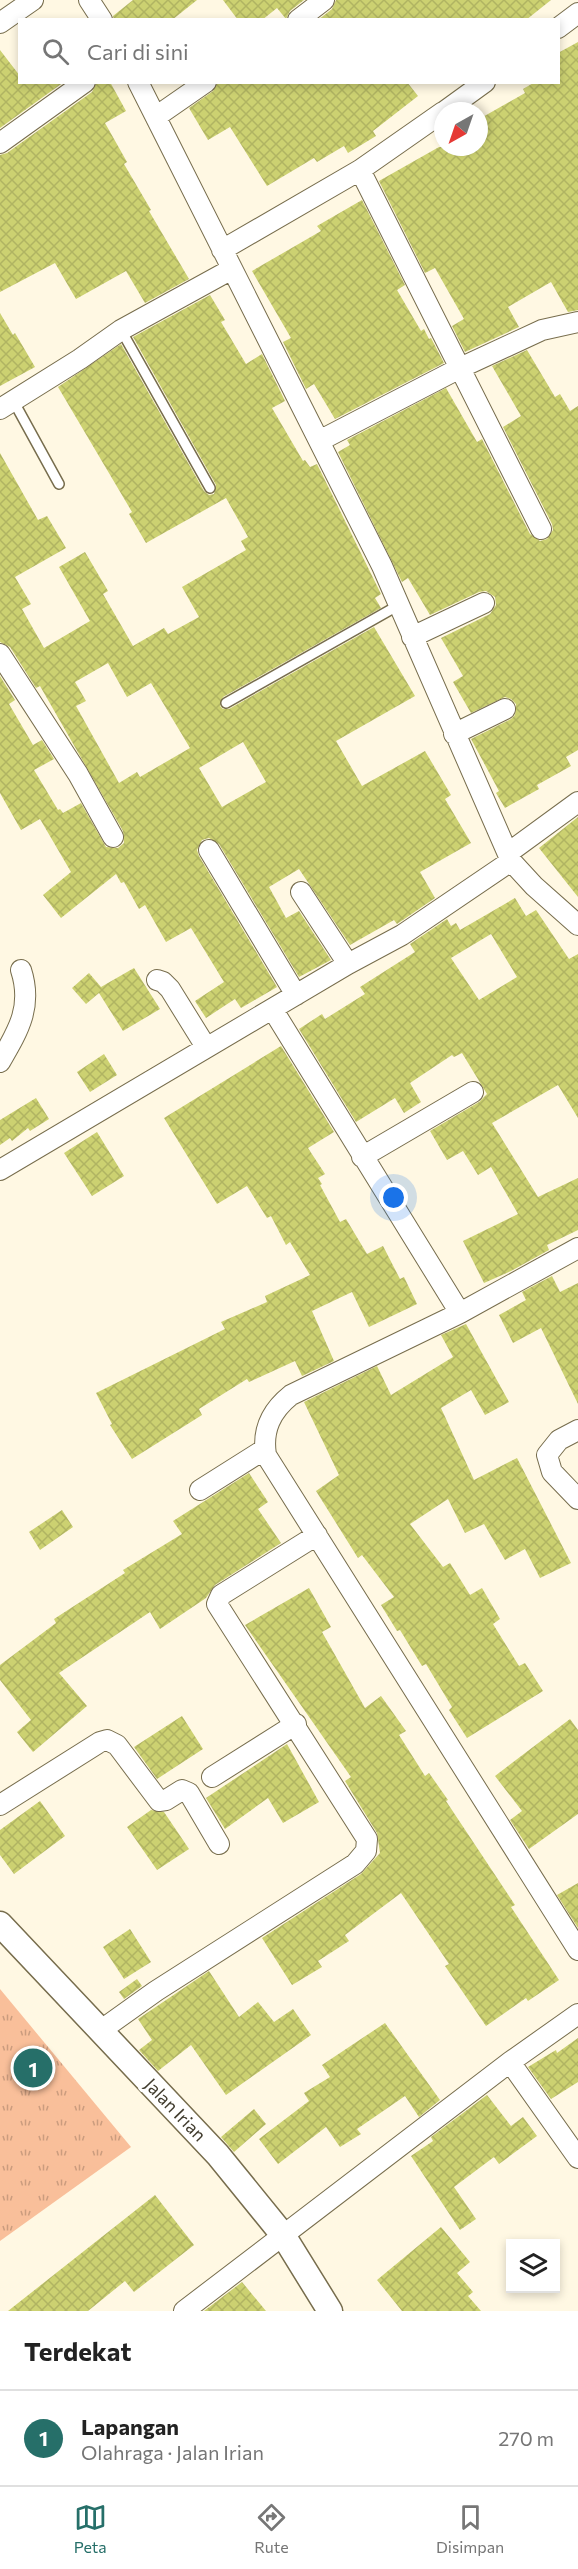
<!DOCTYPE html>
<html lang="id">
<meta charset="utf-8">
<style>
:root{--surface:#fff;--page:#f6f6f6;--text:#222;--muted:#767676;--line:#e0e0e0;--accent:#266f69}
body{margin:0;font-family:Commissioner,sans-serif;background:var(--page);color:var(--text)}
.controls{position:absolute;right:18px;bottom:18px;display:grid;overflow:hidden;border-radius:0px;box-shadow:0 3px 9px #0003}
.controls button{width:54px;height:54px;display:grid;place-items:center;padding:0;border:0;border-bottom:2px solid var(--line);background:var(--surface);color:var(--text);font:30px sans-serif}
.compass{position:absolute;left:434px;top:102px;width:54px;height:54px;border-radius:50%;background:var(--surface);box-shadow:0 3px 9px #0003;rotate:220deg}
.you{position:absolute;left:394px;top:1198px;width:21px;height:21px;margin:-15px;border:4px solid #fff;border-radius:50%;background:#1a73e8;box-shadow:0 0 0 9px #1a73e833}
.badge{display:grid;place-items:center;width:39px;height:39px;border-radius:50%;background:var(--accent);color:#fff;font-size:20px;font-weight:700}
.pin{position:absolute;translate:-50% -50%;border:3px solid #fff;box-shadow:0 2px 6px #0006}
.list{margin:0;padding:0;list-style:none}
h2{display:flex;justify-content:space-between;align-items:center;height:78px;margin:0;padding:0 24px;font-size:26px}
h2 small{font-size:20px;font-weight:400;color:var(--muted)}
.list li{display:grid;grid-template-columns:39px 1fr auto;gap:18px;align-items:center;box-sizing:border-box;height:96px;padding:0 24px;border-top:2px solid var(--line)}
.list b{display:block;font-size:22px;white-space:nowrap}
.list p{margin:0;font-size:20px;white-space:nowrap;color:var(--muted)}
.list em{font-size:20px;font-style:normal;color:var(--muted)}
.icon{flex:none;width:33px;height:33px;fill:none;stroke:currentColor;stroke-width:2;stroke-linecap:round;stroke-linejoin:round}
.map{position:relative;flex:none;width:578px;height:2311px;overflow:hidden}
.search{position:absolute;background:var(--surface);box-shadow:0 3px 9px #0003;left:18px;right:18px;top:18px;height:66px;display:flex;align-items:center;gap:15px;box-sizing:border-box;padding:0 21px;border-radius:0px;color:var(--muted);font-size:22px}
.sheet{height:174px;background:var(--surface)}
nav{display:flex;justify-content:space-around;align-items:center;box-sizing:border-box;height:84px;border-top:2px solid var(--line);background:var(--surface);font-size:16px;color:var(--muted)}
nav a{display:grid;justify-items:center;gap:3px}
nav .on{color:var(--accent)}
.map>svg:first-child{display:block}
.grass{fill:url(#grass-tufts)}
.building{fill:url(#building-cross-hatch);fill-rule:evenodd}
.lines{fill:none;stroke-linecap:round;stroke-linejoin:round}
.service-casing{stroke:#776d4d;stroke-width:12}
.minor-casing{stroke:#776d4d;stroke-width:22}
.tertiary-casing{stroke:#776d4d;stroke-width:27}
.service{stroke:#fff;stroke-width:9}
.minor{stroke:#fff;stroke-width:20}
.tertiary{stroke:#fff;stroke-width:24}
.labels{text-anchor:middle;stroke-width:6;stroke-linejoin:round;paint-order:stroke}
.street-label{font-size:18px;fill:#413c2e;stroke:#fff}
</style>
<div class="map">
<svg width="578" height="2311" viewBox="0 0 578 2311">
<defs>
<pattern id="grass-tufts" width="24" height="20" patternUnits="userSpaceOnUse" patternTransform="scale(1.5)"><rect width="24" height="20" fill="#f9bf9a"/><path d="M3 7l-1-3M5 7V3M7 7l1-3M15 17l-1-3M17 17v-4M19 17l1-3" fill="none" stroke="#cb9c7e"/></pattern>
<pattern id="building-cross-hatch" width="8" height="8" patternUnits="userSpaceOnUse" patternTransform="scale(1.5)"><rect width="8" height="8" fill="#ccd171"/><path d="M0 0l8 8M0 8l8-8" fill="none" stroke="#b0b462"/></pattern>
</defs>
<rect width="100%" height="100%" fill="#fff8e3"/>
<path class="grass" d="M0,1989L131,2147L0,2241Z"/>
<path class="building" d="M133,0H197L172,20H114L113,16Z
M223,0H304L290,11L286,19L277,8L262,20H238Z
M336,0H551L526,20H318L332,9Z
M578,42V310L568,312L551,282L508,307L519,327L465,352L452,326L464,319L435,268L425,273L379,181L439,147H479V123L483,120L481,118L525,93L523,89L535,82H558V53Z
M0,50L20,76V82H64L0,128Z
M97,82H110L126,111L105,123L127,162L124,164L151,210L149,211L189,279L145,303L126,271L76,299L55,263L0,292V155L7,153L92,92Z
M218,82H407L418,96L373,131L376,136L348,153L344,146L317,162L314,158L267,186L230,127L208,140L189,108L213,91Z
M362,200L405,285L397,290L421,331L424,329L429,339L431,338L444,363L335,419L314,384L306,389L283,342L291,338L252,271L321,231L317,226Z
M210,295L225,320L221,322L246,364L262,354L285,401L272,408L303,461L305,460L310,467L317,464L381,594L375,598L381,608L223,697L220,706L223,709H229L374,627L415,696L336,741L362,786L425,751L451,795L445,799L471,843L420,872L435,898L397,924L394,920L350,945L299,869L269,887L286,918L299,911L331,960L299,977L219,844L209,838L202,840L197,850L199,856L277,987L241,1008L235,999L206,1018L195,1001L224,982L191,928L166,942L145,905L139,909L124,882L121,883L116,874L61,918L43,895L71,872L40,819L21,830L0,793V676L15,700L9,704L33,745L42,740L54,759L34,770L58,810L60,809L63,813L81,803L106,847L118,848L124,843L123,831L40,686L36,688L10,647L0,642V453L38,520L47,516L66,548L15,577L31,604L22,609L44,648L90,621L59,567L85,552L108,591L103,594L133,646L164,628L168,634L199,617L182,587L246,550L241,541L248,537L226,498L146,543L129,514L132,512L58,387L121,344L204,491L209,495L214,494L216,485L133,337ZM108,663L127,697L151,683L190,748L140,777L137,772L119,783L76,706L86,701L75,682ZM243,742L266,782L222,807L199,768Z
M0,313L13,335L15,333L35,367L0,386Z
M527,350L555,397L560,394L570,411L578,406V750L566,757L571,766L537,785L539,789L505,808L496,793L499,791L471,739L511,719L515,715L516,704L511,699L505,697L471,713L453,682L463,676L441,638L490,614L496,605L495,597L486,591L479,592L430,615L408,578L402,582L338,452L350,445L347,440L446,388L477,442L482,439L530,534L540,541L547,539L553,530L552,524L503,427L521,416L492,366Z
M578,817V897L539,848Z
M515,898L526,916L536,910L569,959L578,954V1118L558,1085L492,1123L538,1197L578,1178V1230L547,1245L549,1250L511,1271L484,1283L463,1241L518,1214L491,1167L478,1175L463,1151L447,1160L430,1131L479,1102L487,1094L462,1053L454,1057L452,1055L410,1083L421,1102L404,1113L395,1098L356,1122L299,1029L322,1014L325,1019L365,994L360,987L415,952L410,944L447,919L451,926L456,923L460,930ZM491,934L517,977L479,1000L451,958Z
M134,968L160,1009L123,1031L99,993L86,1004L72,988L89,973L101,987Z
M281,1046L334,1132L308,1148L325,1174L318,1178L322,1184L320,1185L340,1222L346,1219L367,1254L383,1246L400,1279L404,1277L417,1304L369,1327L352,1292L312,1311L334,1361L302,1376L295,1361L249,1382L247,1379L199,1409L202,1415L132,1459L110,1425L112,1424L96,1393L225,1329L221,1322L267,1302L265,1296L310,1275L290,1242L286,1245L271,1216L267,1218L247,1186L217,1204L164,1118Z
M104,1054L117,1075L90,1092L77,1072Z
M36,1098L49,1119L30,1131L28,1128L12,1141L10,1138L0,1145V1120Z
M97,1132L124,1176L92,1196L64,1153Z
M552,1276L560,1292L578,1283V1404L541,1328L513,1343L499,1315L526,1300L522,1292Z
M466,1324L509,1402L485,1415L471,1390L441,1408L474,1480L517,1458L571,1563L540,1578L525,1549L505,1560L484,1524L465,1533L448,1499L410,1524L443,1567L450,1563L470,1595L482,1588L500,1619L493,1624L519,1666L525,1663L543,1691L467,1738L449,1710L452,1707L426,1664L422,1666L400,1630L397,1631L381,1605L394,1597L362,1555L358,1558L316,1491L339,1475L304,1402L377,1366L391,1395L453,1357L441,1335Z
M249,1473L268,1502L258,1509L281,1543L215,1585L206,1598L160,1629L150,1612L59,1673L87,1706L33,1752L17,1732L31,1720L0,1680V1665L56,1623L54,1619L125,1573L123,1570L182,1534L173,1521Z
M62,1510L73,1527L40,1550L29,1532Z
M309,1588L331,1627L322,1632L365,1708L381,1696L406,1731L399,1735L425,1776L429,1773L448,1800L446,1801L515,1905L511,1907L559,1980L528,2001L526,1998L486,2026L445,1966L449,1964L401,1893L345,1935L349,1941L318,1961L322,1967L292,1985L262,1938L361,1874L380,1853L377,1833L345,1781L351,1777L245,1625Z
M182,1716L203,1749L157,1779L134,1747Z
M570,1719L578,1730V1814L529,1849L510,1820L522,1811L495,1776Z
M287,1744L319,1802L283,1823L268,1798L225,1829L206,1798Z
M40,1801L65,1836L14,1874L0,1855V1830Z
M151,1810L164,1812L189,1849L157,1870L127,1827Z
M578,1883V1928L557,1895Z
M130,1929L151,1962L124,1979L103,1947Z
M209,1971L239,2017L258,2002L274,2022L293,2009L311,2035L226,2095L191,2045L158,2071L139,2050L152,2040L138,2019Z
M137,1979L142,1986L124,1999L119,1992Z
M385,2023L440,2100L419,2117L405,2096L357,2129L361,2134L340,2147L326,2127L278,2164L259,2139L309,2101L304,2093L330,2077L322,2065Z
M578,2038V2082L551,2099L528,2067L556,2050L557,2053Z
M487,2095L511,2126L523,2117L537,2136L499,2164L494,2157L454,2187L476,2219L460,2230L411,2156L433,2141L431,2137Z
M254,2109L266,2124L234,2152L221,2137Z
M155,2195L194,2245L134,2292L125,2281L88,2311H8Z
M441,2227L470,2262L457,2273L473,2292L468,2296L481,2311H402L377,2280Z
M242,2282L266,2311H204Z"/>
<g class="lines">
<g class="service-casing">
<path id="service" d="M121,330L210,488
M14,402L59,484
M226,703L399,605"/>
</g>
<g class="minor-casing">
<path id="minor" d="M89,0L102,20
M298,20L324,0
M0,23L33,0
M558,28L578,13
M138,82L382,566L511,861L534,886L578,925
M445,111L485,82
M157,116L206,82
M0,143L85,82
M360,170L541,529
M222,250L360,170L443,112
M0,409L80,359L121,330L232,269
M319,441L460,368L542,330L578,322
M412,637L484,603
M0,654L78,774L113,837
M454,734L505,709
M209,850L296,995
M508,853L578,802
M301,892L348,964
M157,980L163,982L170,989L206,1047
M273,1010L460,1313
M0,1062C18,1031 33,1007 21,970
M362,1157L473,1092
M0,1170L348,964L402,935L511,861
M578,1248L460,1313L291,1395C271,1411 262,1430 266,1455L578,1950
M578,1430L559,1440L547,1455L552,1472L578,1499
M200,1490L265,1449
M212,1777L296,1724
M0,1805L100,1742L107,1740L117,1745L159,1801L166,1800L182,1790L189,1793L219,1844
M100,2031L156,1991L355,1864L366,1851L367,1839L217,1604L221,1595L317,1535
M510,2062L578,2158
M184,2311L510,2062L578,2014"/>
</g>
<g class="tertiary-casing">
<path id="tertiary" d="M0,1924L218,2155L283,2235L330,2311"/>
</g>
<use href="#service" class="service"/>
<use href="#minor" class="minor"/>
<use href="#tertiary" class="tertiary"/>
</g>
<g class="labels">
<g class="street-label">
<text transform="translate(175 2110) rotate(46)" y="6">Jalan Irian</text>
</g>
</g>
</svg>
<div class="controls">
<button><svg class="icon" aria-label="layers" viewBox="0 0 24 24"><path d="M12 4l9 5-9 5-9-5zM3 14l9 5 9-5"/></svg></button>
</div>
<svg class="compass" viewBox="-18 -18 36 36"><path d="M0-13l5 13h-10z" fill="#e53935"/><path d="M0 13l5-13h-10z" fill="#767676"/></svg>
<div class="you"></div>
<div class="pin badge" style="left:33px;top:2068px">1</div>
<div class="search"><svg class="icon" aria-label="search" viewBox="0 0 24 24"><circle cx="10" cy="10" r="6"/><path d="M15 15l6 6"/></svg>Cari di sini</div>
</div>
<section class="sheet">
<h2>Terdekat<small></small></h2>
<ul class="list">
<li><span class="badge">1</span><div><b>Lapangan</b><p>Olahraga · Jalan Irian</p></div><em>270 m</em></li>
</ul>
</section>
<nav>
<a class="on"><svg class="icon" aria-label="map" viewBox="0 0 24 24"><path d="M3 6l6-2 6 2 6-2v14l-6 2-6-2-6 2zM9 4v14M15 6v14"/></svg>Peta</a>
<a><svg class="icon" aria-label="directions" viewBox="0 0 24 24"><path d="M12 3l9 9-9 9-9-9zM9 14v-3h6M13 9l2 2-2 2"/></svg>Rute</a>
<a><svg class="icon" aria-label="saved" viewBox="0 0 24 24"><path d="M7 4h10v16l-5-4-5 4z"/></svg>Disimpan</a>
</nav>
